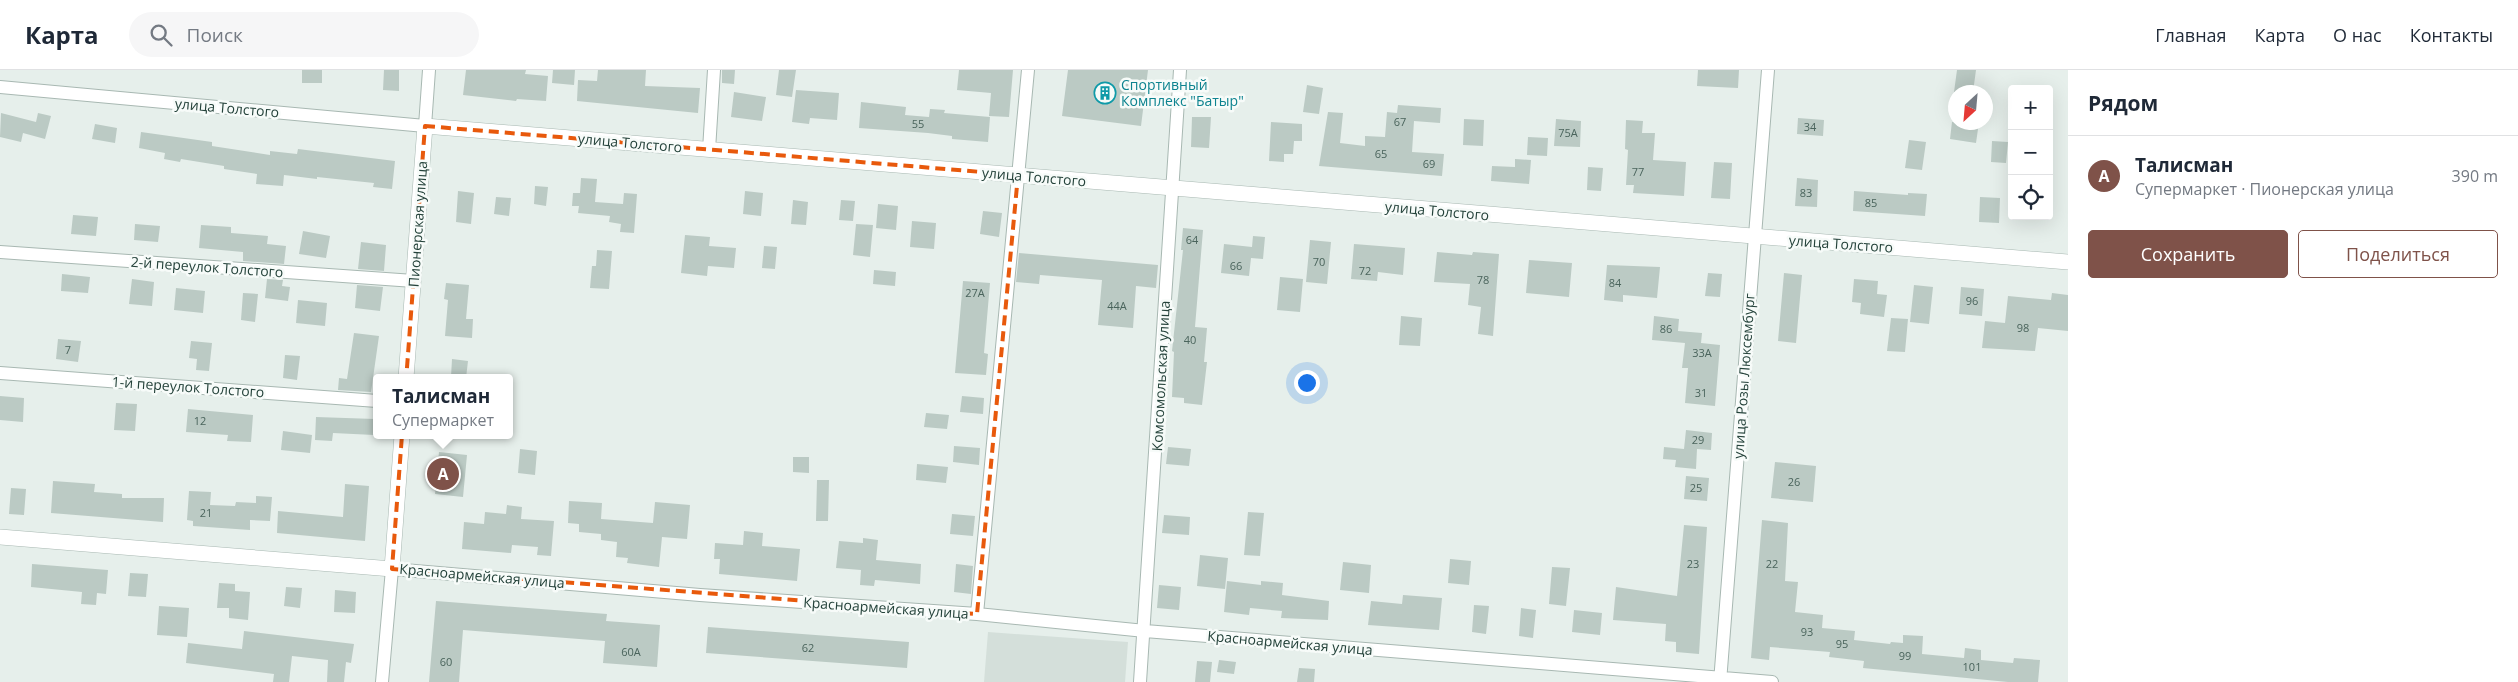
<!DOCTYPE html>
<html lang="ru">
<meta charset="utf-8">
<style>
:root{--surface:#fff;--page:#f6f6f7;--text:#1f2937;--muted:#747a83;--line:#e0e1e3;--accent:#7f5249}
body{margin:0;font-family:"Open Sans",sans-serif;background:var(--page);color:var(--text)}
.controls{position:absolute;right:15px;top:15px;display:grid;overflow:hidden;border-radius:5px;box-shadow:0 5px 20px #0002}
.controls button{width:45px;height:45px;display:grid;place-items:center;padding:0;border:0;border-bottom:1px solid var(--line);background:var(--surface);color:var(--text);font:25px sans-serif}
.compass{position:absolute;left:1948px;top:15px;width:45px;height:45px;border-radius:50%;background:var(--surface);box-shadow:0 5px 20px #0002;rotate:206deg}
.you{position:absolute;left:1306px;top:312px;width:18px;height:18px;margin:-12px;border:4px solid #fff;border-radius:50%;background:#1a73e8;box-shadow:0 0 0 8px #1a73e833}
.badge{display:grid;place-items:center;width:32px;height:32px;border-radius:50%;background:var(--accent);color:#fff;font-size:16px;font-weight:700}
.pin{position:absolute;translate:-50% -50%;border:2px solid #fff;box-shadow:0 1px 5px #0006}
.popup{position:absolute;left:373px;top:304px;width:140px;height:65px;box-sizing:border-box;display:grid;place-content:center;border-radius:5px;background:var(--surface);filter:drop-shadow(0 1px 4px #0005);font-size:16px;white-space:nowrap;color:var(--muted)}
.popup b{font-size:19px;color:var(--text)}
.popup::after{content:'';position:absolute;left:50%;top:100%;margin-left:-10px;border:10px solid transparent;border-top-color:var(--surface)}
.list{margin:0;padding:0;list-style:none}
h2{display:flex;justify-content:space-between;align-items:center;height:65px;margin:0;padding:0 20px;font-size:21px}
h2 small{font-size:16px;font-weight:400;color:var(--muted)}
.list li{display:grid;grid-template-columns:32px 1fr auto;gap:15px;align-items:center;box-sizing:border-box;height:80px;padding:0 20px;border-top:1px solid var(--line)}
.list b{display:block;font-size:19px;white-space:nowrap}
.list p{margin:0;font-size:16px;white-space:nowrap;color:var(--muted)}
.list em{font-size:16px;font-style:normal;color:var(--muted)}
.actions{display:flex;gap:10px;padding:15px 20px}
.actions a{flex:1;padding:11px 0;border:1px solid var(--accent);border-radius:5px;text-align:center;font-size:18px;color:var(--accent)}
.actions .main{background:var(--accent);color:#fff}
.icon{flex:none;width:28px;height:28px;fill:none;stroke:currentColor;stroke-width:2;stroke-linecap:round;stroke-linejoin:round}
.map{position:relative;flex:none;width:2068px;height:612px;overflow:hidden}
header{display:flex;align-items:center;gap:30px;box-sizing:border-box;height:70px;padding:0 25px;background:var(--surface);border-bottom:1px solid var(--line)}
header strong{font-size:24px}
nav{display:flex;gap:28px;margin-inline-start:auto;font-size:18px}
.search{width:350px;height:45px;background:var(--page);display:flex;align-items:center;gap:12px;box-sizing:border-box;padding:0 18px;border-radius:28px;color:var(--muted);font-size:19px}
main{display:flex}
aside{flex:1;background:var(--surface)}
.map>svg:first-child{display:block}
.built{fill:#d4dfda}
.building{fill:#bbcac4}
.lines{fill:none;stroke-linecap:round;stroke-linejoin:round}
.minor-casing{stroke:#a8b8b2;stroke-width:14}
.tertiary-casing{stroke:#a8b8b2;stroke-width:16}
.minor{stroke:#fff;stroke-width:12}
.tertiary{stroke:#fff;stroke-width:15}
.marked{fill:none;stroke:#e8590c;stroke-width:4;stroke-dasharray:10 6;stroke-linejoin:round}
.labels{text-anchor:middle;stroke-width:5;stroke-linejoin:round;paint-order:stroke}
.number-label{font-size:11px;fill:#4a645c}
.culture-label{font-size:14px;fill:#0d838f;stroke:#f7fbf9;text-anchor:start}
.street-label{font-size:14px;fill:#24423a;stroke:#f7fbf9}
</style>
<header>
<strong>Карта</strong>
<div class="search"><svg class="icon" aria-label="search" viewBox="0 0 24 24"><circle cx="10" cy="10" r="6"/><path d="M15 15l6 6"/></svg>Поиск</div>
<nav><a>Главная</a><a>Карта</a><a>О нас</a><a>Контакты</a></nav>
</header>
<main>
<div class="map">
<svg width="2068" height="612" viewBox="0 0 2068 612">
<rect width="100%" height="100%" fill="#e6efeb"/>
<path class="built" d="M988,562L1128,572L1125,612H984Z"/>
<path class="building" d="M302,0H322V13H302Z
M384,0H399V21L383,20Z
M466,0H526L525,4L548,6L546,31L517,29L516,31L463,25Z
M553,0H575L574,15L552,13Z
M598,0H646L645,16L700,18L698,43L577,31L578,10L597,11Z
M722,0H735L734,14L722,13Z
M779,0H796L792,27L776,25Z
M959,0H1013L1009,47L989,46L991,23L957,20Z
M1068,0H1148L1141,56L1062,46Z
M1698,0H1739L1738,18L1697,16Z
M1957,0H1976L1973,22H1954Z
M1307,15L1323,18L1319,44L1303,42Z
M796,20L839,23L837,50L810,48L809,54L792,52Z
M734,22L766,27L762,51L731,47Z
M861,32L906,37L905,45L929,47L930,39L945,40L944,43L990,47L988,72L952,69V66L928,63L859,58Z
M1398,35L1441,38L1440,53L1414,51L1412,82L1444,84L1442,106L1319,96L1328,42L1343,43L1340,73L1365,76V66L1385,67L1387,42L1397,43Z
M1,43L36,52L38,43L51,46L45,69L23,63L21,72L0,67Z
M1192,47H1211L1209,78L1191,77Z
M1798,48L1824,50L1823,66L1797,64Z
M1464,49L1484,50L1483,76L1463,75Z
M1556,49L1581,51L1580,77L1554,76Z
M1626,50L1643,51L1642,63H1655L1653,90L1686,92L1684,126L1633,123L1634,115H1626L1628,80L1625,79Z
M1271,52L1302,54V71H1294L1293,84H1284V92L1269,91Z
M1952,52H1979L1976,73L1950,69Z
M95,54L117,58L115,73L92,69Z
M141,62L212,72V76L270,85V81L297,84L298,79L395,91L392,119L373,117L374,113L317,107V109L284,105L283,116L256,114L257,104L224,99V96L181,89L180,92L164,89L165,83L139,78Z
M1528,67L1548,68L1547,86L1527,85Z
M1909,70L1926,72L1922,100L1905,98Z
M1992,71L2008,72L2006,93L1991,92Z
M1515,89L1531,90L1529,114L1491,111L1492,96L1515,97Z
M1714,92L1732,93L1730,129L1711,128Z
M1588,97L1603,98L1601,121L1587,120Z
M581,108L597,109L595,132L623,134L624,123L637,124L634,163L620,162L621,154L609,152L610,146L578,143L579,136H572L573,123H580Z
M1797,108L1818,110L1817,137L1795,136Z
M535,116L548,117L546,136L534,134Z
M458,121L474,123L471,154L456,152Z
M745,121L763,123L761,146L743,144Z
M1854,121L1908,125V123L1927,124L1925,146L1853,141Z
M496,127L511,128L509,146L494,144Z
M1980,127L2000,128L1999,153L1979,152Z
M793,130L808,132L806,155L791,154Z
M841,130L855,131L853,151L839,150Z
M878,134L898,136L896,160L876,158Z
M983,141L1002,143L999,167L980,164Z
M73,145L98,147L96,166L71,164Z
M912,151L936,153L934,179L910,177Z
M135,154L160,156L158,172L134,170Z
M856,154L873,155L870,187L853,185Z
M201,155L231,157V163L268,166L267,174L286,176L284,194L243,191V182L199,178Z
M1183,158L1203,160L1195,257L1207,258L1204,292H1207L1202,335L1184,333V328L1172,327L1174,282L1172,281L1183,180H1181Z
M303,161L330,166L326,188L299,184Z
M685,165L710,167L709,176L736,178L734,198L708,196L707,206L681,203Z
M1253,166L1265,167L1263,189L1251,188L1249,206L1221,203L1224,174L1252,177Z
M1310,170L1331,172L1327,214L1306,212Z
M361,172L386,175L384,201L358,199Z
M1354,174L1405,178L1403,205L1378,202L1377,211L1351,209Z
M764,176L777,177L775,199L762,198Z
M597,180L612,181L609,219L590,218L592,196H596Z
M1437,182L1472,185L1473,182L1499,184L1493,266L1478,264L1481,237L1468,235L1470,214L1434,212Z
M1019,183L1158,195L1156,218L1136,216L1133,258L1098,255L1102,210L1040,205L1039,214L1016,212Z
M1529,190L1572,193L1569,227L1526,223Z
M1607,195L1660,197L1657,228L1623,225V232L1604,230Z
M874,200L896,202L895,216L873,214Z
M1708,203L1722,204L1720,227L1705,226Z
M1784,203L1802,205L1796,273L1778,271Z
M62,204L90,207L88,223L61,221Z
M1280,207L1303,209L1300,242L1277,240Z
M132,209L154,212L152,236L129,234Z
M267,209L283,210L282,216L290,217L288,231L265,228Z
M1854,209L1878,211L1877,224L1887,225L1884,247L1860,244L1861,233L1852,232Z
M963,211L990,213L984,283L988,284L986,305L955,303Z
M446,213L469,215L466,249H473L472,268L445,266L448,230L444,229Z
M357,215L383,217L380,241L355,238Z
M1914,215L1933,217L1929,254L1910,252Z
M1961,217L1984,219L1982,246L1959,244Z
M176,218L205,221L203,243L174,240Z
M243,223L258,224L255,252L241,250Z
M2052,223L2068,225V261L2038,258L2035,281L1982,278L1985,251L2005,253L2008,226L2051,230Z
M298,230L327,233L325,256L296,253Z
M1401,246L1422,248L1420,276L1399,275Z
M1654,246L1679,249L1678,261L1702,263L1701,273L1720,275L1715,336L1685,333L1688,298H1682L1685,273L1652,270Z
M1891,248L1908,249L1905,282L1887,281Z
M354,263L379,266L371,322L338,320L339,308L347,309Z
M58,269L81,271L78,292L56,289Z
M191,271L212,273L209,301L196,300L197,289L189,288Z
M285,285L300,286L297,310L283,308Z
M452,289L468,291L466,308L451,307Z
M0,326L24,328L23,352L0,350Z
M962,326L984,328L983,344L960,342Z
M116,333L137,334L135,361L114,360Z
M188,339L253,345L251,372L227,371L228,365L186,362Z
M926,343L949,345L947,359L924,357Z
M316,347L375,349L374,365L333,363L332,371L315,370Z
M1686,360L1712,363L1711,380L1697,379L1696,399L1675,397L1676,390L1663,389L1664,377L1684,379Z
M283,361L312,365L310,383L281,380Z
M954,376L980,378L979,395L953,392Z
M1168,377L1191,379L1189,396L1166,394Z
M520,379L537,381L535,405L518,403Z
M439,382L467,385L463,427L435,424Z
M793,387H809V403L793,402Z
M1775,392L1816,396L1813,432L1771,428Z
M917,394L948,397L946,413L916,410Z
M1686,406L1709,408L1707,431L1684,429Z
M817,410H829L828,451H816Z
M53,411L95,414L94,422L122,424V428H164L163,452L51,443Z
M345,414L369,416L365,471L277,463L278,441L343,447Z
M11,418L26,419L24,445L9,444Z
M189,421L211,422L210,435L235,436L236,432L256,433V426L272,427L270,451L250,450V460L193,456V451L187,450Z
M569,431L602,433L601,449L653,453L655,432L690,435L687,469L662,467L659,497L627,493L628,488L616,487L617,472L601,470V464L579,462V454L568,453Z
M507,435L522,437L521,449L554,451L551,486L537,485L538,477L512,475L511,483L462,479L464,452L484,454L485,442L506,444Z
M1248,442L1264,443L1260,486L1244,485Z
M952,444L975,446L973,466L950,464Z
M1164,445L1190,447L1189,465L1162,463Z
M1762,450L1788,453L1785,511L1798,512L1795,542L1823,545L1822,558L1855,561L1854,570L1890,574L1891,572L1903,573V565L1923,566L1922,584L1964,588L1965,578L1981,580V590L2013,593L2014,588L2040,590L2038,612H2008L1863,598L1864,591L1829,587L1830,582L1770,577L1769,590L1751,588Z
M1684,455L1707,457L1699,584L1676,582V572L1665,571L1666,554L1613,550L1616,517L1677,526Z
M744,461L763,463L762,476L800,479L797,511L719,504L720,489H714L715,473L743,475Z
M863,468L878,470L876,490L921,494L920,514L875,510L874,516L860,515L861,500L836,498L839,471L863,473Z
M1200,485L1228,488L1225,519L1197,516Z
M1450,489L1471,491L1469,515L1448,513Z
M1343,492L1371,495L1369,523L1340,520Z
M32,494L108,500L106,524L97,523L96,535L81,534L82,522L31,517Z
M956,494L973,496L971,524L954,522Z
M1552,497L1570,498L1566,536L1549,534Z
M130,503L148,504L146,527L128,526Z
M1227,511L1261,515V511L1283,513L1282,525L1329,531L1328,550L1281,548L1282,541L1250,538L1249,545L1224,542Z
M219,513L235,514V521L250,522L248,550L229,548V538H217Z
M1159,515L1181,517L1179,540L1157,538Z
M286,517L302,518L300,538L284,536Z
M335,520L356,522L355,543L334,542Z
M1403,525L1442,528L1439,560L1368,555L1371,531L1402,534Z
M436,531L607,544L606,551L660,555L657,597L603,593L605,571L463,560L459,612H429Z
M1474,535L1489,536L1486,564L1472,562Z
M159,536L189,538L187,567L157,565Z
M1521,538L1536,540L1533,568L1519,566Z
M1574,540L1602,543L1600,565L1572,562Z
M708,557L909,572L907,598L706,583Z
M244,561L354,574L351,593L346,592L344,612H327L328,590L292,586L289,612H273L274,604L186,593L188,573L242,579Z
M1219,590L1236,592L1234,604L1217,602Z
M1197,591L1212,592L1210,612H1195Z
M1299,598L1315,599L1314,612H1297Z"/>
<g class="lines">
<g class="minor-casing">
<path id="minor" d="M0,17L425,56L429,0
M709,80L714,0
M0,182L414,211
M0,303L377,331
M977,544L1028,0
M382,612L392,499L700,525L977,544L1145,561L1772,612
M1140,612L1180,0
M1720,612L1768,0"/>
</g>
<g class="tertiary-casing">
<path id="tertiary" d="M406,308L425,56L2068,192
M0,467L392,499L402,365"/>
</g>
<use href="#minor" class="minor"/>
<use href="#tertiary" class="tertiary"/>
</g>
<path class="marked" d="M425,56L1018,105L977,544L392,499Z"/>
<defs>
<g id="building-ring" transform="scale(1.125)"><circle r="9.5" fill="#f7fbf9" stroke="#0f9aa8" stroke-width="1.5"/><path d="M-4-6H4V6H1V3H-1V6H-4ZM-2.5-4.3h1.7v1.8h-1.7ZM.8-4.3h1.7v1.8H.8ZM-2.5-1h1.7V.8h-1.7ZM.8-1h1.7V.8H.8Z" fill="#0f9aa8"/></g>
</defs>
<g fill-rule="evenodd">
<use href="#building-ring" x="1105" y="23"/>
</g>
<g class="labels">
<g class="number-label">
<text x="1400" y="56">67</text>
<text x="918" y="58">55</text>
<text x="1810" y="61">34</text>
<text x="1568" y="67">75А</text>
<text x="1381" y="88">65</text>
<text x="1429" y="98">69</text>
<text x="1638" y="106">77</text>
<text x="1806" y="127">83</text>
<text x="1871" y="137">85</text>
<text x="1192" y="174">64</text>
<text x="1319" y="196">70</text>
<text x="1236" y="200">66</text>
<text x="1365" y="205">72</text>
<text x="1483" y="214">78</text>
<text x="1615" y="217">84</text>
<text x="975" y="227">27А</text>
<text x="1972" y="235">96</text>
<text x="1117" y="240">44А</text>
<text x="2023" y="262">98</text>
<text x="1666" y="263">86</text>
<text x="1190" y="274">40</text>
<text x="68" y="284">7</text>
<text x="1702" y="287">33А</text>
<text x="1701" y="327">31</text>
<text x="200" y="355">12</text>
<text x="1698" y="374">29</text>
<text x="1794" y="416">26</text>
<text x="1696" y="422">25</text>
<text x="206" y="447">21</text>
<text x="1693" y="498">23</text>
<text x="1772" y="498">22</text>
<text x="1807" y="566">93</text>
<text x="1842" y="578">95</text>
<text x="808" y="582">62</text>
<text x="631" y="586">60А</text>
<text x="1905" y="590">99</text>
<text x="446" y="596">60</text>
<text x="1972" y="601">101</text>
</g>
<g class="culture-label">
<text x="1121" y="20">Спортивный<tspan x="1121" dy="16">Комплекс "Батыр"</tspan></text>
</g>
<g class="street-label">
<text transform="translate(227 38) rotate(5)" y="5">улица Толстого</text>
<text transform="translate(630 73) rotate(5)" y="5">улица Толстого</text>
<text transform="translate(1034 107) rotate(5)" y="5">улица Толстого</text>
<text transform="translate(1437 141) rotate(5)" y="5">улица Толстого</text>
<text transform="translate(418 154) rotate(-86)" y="5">Пионерская улица</text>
<text transform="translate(1841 174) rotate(4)" y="5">улица Толстого</text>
<text transform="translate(207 197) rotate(4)" y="5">2-й переулок Толстого</text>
<text transform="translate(1161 306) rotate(-87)" y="5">Комсомольская улица</text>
<text transform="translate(1744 306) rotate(-86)" y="5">улица Розы Люксембург</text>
<text transform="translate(188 317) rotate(4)" y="5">1-й переулок Толстого</text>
<text transform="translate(482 506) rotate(5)" y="5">Красноармейская улица</text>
<text transform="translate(886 538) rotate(4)" y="5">Красноармейская улица</text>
<text transform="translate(1290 573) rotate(5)" y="5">Красноармейская улица</text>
</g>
</g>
</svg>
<div class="controls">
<button>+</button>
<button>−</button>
<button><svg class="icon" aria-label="locate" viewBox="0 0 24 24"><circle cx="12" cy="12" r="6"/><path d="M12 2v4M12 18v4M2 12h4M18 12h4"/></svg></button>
</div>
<svg class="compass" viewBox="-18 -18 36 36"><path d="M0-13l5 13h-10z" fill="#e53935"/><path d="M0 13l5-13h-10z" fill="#747a83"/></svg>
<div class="you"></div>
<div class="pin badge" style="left:443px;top:404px">A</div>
<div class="popup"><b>Талисман</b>Супермаркет</div>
</div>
<aside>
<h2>Рядом<small></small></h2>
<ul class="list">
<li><span class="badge">A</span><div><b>Талисман</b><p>Супермаркет · Пионерская улица</p></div><em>390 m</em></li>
</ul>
<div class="actions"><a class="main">Сохранить</a><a>Поделиться</a></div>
</aside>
</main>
